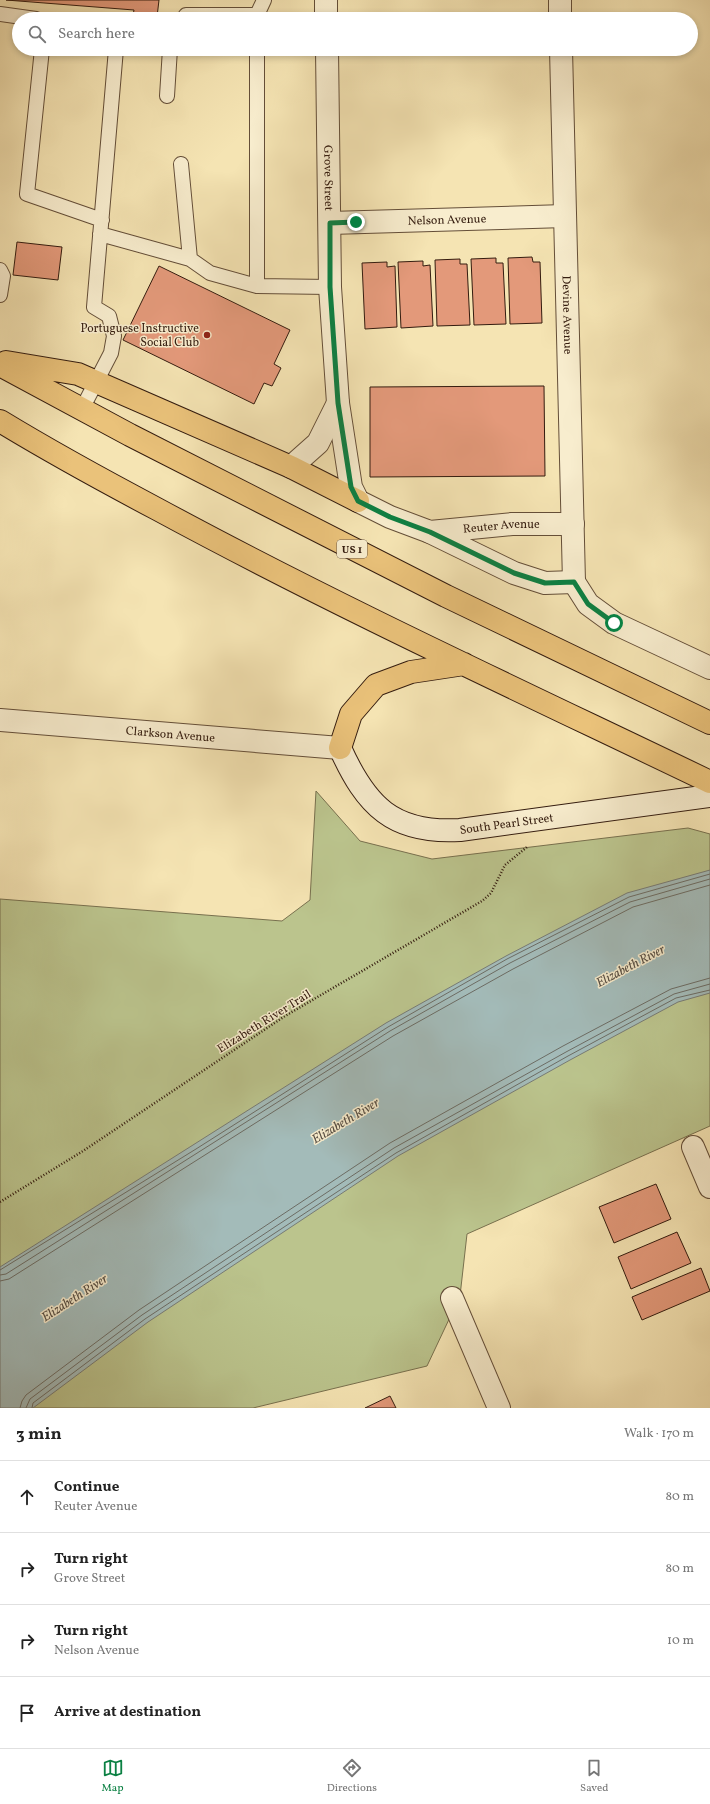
<!DOCTYPE html>
<meta charset="utf-8">
<style>
:root{--surface:#fff;--page:#f6f6f6;--text:#222;--muted:#767676;--line:#e0e0e0;--accent:#0b8043}
body{margin:0;font-family:Vollkorn,serif;background:var(--page);color:var(--text)}
.stop{position:absolute;width:12px;height:12px;margin:-9px;border:3px solid #0b8043;border-radius:50%;background:#fff}
.stop.end{background:#0b8043;border-color:#fff;box-shadow:0 1px 4px #0008}
.list{margin:0;padding:0;list-style:none}
h2{display:flex;justify-content:space-between;align-items:center;height:52px;margin:0;padding:0 16px;font-size:17px}
h2 small{font-size:13px;font-weight:400;color:var(--muted)}
.list li{display:grid;grid-template-columns:26px 1fr auto;gap:12px;align-items:center;box-sizing:border-box;height:72px;padding:0 16px;border-top:1px solid var(--line)}
.list b{display:block;font-size:15px;white-space:nowrap}
.list p{margin:0;font-size:13px;white-space:nowrap;color:var(--muted)}
.list em{font-size:13px;font-style:normal;color:var(--muted)}
.icon{flex:none;width:22px;height:22px;fill:none;stroke:currentColor;stroke-width:2;stroke-linecap:round;stroke-linejoin:round}
.map{position:relative;flex:none;width:710px;height:1408px;overflow:hidden}
.search{position:absolute;background:var(--surface);box-shadow:0 2px 6px #0003;left:12px;right:12px;top:12px;height:44px;display:flex;align-items:center;gap:10px;box-sizing:border-box;padding:0 14px;border-radius:22px;color:var(--muted);font-size:15px}
.sheet{height:340px;background:var(--surface)}
nav{display:flex;justify-content:space-around;align-items:center;box-sizing:border-box;height:56px;border-top:1px solid var(--line);background:var(--surface);font-size:11px;color:var(--muted)}
nav a{display:grid;justify-items:center;gap:2px}
nav .on{color:var(--accent)}
.map>svg:first-child{display:block}
.green{fill:#bbc48d;stroke:#78704e}
.water{fill:#a3bbb9;stroke:#777b75}
.lines{fill:none;stroke-linecap:round;stroke-linejoin:round}
.shore{stroke:#6c6c64;stroke-width:1}
.building{fill:#e3997a;stroke:#341c0f}
.lane-casing{stroke:#644e38;stroke-width:16}
.street-casing{stroke:#644e38;stroke-width:24}
.secondary-casing{stroke:#341c0f;stroke-width:24}
.highway-casing{stroke:#341c0f;stroke-width:24}
.path{stroke:#341c0f;stroke-width:2.5;stroke-dasharray:1 2;stroke-linecap:butt}
.lane{stroke:#f8edce;stroke-width:14}
.street{stroke:#f8edce;stroke-width:22}
.secondary{stroke:#f8edce;stroke-width:22}
.highway{stroke:#eac27a;stroke-width:22}
.route{stroke:#0b8043;stroke-width:5}
.poi-dot{fill:#8f2418;stroke:#f8edce;stroke-width:1.5}
.labels{text-anchor:middle;stroke-width:3;stroke-linejoin:round;paint-order:stroke}
.shield{fill:#f8edce;stroke:#6f5b48;stroke-width:1}
.shield-label{font-size:11px;font-weight:bold;fill:#341c0f}
.street-label{font-size:12px;fill:#341c0f;stroke:#f8edce}
.poi-label{font-size:12px;fill:#341c0f;stroke:#f8edce;text-anchor:end}
.water-label{font-size:13px;font-style:italic;fill:#554c42;stroke:#f8edce}
</style>
<div class="map">
<svg width="710" height="1408" viewBox="0 0 710 1408">
<rect width="100%" height="100%" fill="#f5e4b3"/>
<filter id="stains"><feTurbulence type="fractalNoise" baseFrequency=".005" numOctaves="4"/><feColorMatrix values="0 0 0 0 .2 0 0 0 0 .09 0 0 0 0 .02 0 0 0 .5 -.17"/></filter>
<radialGradient id="worn" r=".72"><stop offset=".6" stop-color="#630" stop-opacity="0"/><stop offset="1" stop-color="#630" stop-opacity=".3"/></radialGradient>
<path class="green" d="M316,791L360,841L432,859L688,828L710,834V1126L467,1234L460,1296L427,1366L253,1408H0V899L282,921L310,900Z"/>
<path class="water" d="M710,870V993L678,1002L570,1060L398,1156L148,1322L33,1408H0V1267L386,1023L506,956L627,893Z"/>
<g class="lines">
<path class="shore" d="M0,1270L196,1149L388,1027L507,959L629,897L710,874
M0,1275L6,1274L390,1031L510,963L630,902L710,879
M0,1281L9,1279L393,1036L513,969L633,907L710,885
M20,1408L22,1401L26,1395L139,1310L390,1143L563,1046L671,989L710,978
M26,1408L30,1399L142,1315L394,1148L566,1052L674,994L710,984
M32,1408L33,1403L145,1319L396,1153L568,1056L676,998L710,990"/>
</g>
<path class="building" d="M6,0H159L157,17L133,15L134,10Z
M17,242L62,247L58,280L13,275Z
M532,257L533,262H540L542,323L510,324L508,258Z
M496,258V263H503L506,324L474,325L471,259Z
M460,259V264H467L470,325L437,326L435,260Z
M423,261V266L430,265L433,326L401,328L398,262Z
M387,262V267L395,266L397,327L365,329L362,263Z
M159,266L290,330L274,364L281,368L272,386L264,383L254,404L123,340Z
M544,386L545,476L370,477V387Z
M656,1184L671,1219L614,1243L599,1207Z
M677,1232L691,1263L631,1289L618,1257Z
M701,1268L710,1291L642,1320L632,1297Z
M390,1396L396,1408H365Z"/>
<g class="lines">
<g class="lane-casing">
<path id="lane" d="M0,14L36,19
M183,19L186,15H257L264,0
M42,49L27,194L102,220
M257,49V286
M167,96L170,49
M181,164L190,259
M100,234L190,259L210,273L257,286L330,287
M0,270L3,276L0,295
M82,409L111,353L114,336L109,316L94,307L116,49"/>
</g>
<g class="street-casing">
<g id="street">
<path d="M326,0V19"/>
<path d="M560,0V19"/>
<path id="s1" d="M327,49L330,287L338,403L351,487L358,501L390,517L430,532L512,524H573"/>
<path id="s2" d="M561,49L574,582"/>
<path id="s3" d="M330,223L565,216"/>
<path d="M291,467L318,443L338,403"/>
<path d="M430,532L514,573L545,583L574,582"/>
<path d="M574,582L588,604L614,623L710,668"/>
<path id="s4" d="M0,720L340,748"/>
<path d="M693,1147L710,1187"/>
<path d="M452,1298L499,1408"/>
</g>
</g>
<g class="secondary-casing">
<g id="secondary">
<path id="s5" d="M340,748C366,806 393,834 460,830L710,796"/>
</g>
</g>
<g class="highway-casing">
<path id="highway" d="M6,362L78,374L291,467L358,501
M0,365L130,435L446,596L710,723
M0,421C51,452 104,481 157,509C338,607 525,693 710,782
M340,748L351,714L376,685L411,672L464,664"/>
</g>
<path class="path" d="M0,1202L83,1151L285,1016L482,901L491,893L505,865L527,847"/>
<use href="#lane" class="lane"/>
<use href="#street" class="street"/>
<use href="#secondary" class="secondary"/>
<use href="#highway" class="highway"/>
</g>
<g class="lines">
<path class="route" d="M356,222L330,223V287L338,403L351,487L358,501L390,517L430,532L514,573L545,583L574,582L588,604L614,623"/>
</g>
<circle class="poi-dot" cx="207" cy="335" r="4"/>
<g class="labels">
<rect class="shield" x="337" y="540" width="30" height="18" rx="3"/>
<g class="shield-label">
<text x="352" y="553">US 1</text>
</g>
<g class="street-label">
<text dy="4" stroke="none"><textPath href="#s1" startOffset="129">Grove Street</textPath></text>
<text dy="4" stroke="none"><textPath href="#s3" startOffset="117">Nelson Avenue</textPath></text>
<text dy="4" stroke="none"><textPath href="#s2" startOffset="266">Devine Avenue</textPath></text>
<text dy="4" stroke="none"><textPath href="#s1" startOffset="605">Reuter Avenue</textPath></text>
<text dy="4" stroke="none"><textPath href="#s4" startOffset="171">Clarkson Avenue</textPath></text>
<text dy="4" stroke="none"><textPath href="#s5" startOffset="205">South Pearl Street</textPath></text>
<text transform="translate(264 1021) rotate(-32)" y="4">Elizabeth River Trail</text>
</g>
<g class="poi-label">
<text x="199" y="332">Portuguese Instructive<tspan x="199" dy="14">Social Club</tspan></text>
</g>
<g class="water-label">
<text transform="translate(630 965) rotate(-28)" y="5">Elizabeth River</text>
<text transform="translate(345 1120) rotate(-31)" y="5">Elizabeth River</text>
<text transform="translate(74 1297) rotate(-33)" y="5">Elizabeth River</text>
</g>
</g>
<rect width="100%" height="100%" filter="url(#stains)"/>
<rect width="100%" height="100%" fill="url(#worn)"/>
</svg>
<div class="stop" style="left:614px;top:623px"></div>
<div class="stop end" style="left:356px;top:222px"></div>
<div class="search"><svg class="icon" aria-label="search" viewBox="0 0 24 24"><circle cx="10" cy="10" r="6"/><path d="M15 15l6 6"/></svg>Search here</div>
</div>
<section class="sheet">
<h2>3 min<small>Walk · 170 m</small></h2>
<ul class="list">
<li><svg class="icon" aria-label="ahead" viewBox="0 0 24 24"><path d="M12 20V5M6 11l6-6 6 6"/></svg><div><b>Continue</b><p>Reuter Avenue</p></div><em>80 m</em></li>
<li><svg class="icon" aria-label="right" viewBox="0 0 24 24"><path d="M7 20v-9h11M14 6l5 5-5 5"/></svg><div><b>Turn right</b><p>Grove Street</p></div><em>80 m</em></li>
<li><svg class="icon" aria-label="right" viewBox="0 0 24 24"><path d="M7 20v-9h11M14 6l5 5-5 5"/></svg><div><b>Turn right</b><p>Nelson Avenue</p></div><em>10 m</em></li>
<li><svg class="icon" aria-label="arrive" viewBox="0 0 24 24"><path d="M6 21V4h12l-3 4 3 4H6"/></svg><div><b>Arrive at destination</b></div></li>
</ul>
</section>
<nav>
<a class="on"><svg class="icon" aria-label="map" viewBox="0 0 24 24"><path d="M3 6l6-2 6 2 6-2v14l-6 2-6-2-6 2zM9 4v14M15 6v14"/></svg>Map</a>
<a><svg class="icon" aria-label="directions" viewBox="0 0 24 24"><path d="M12 3l9 9-9 9-9-9zM9 14v-3h6M13 9l2 2-2 2"/></svg>Directions</a>
<a><svg class="icon" aria-label="saved" viewBox="0 0 24 24"><path d="M7 4h10v16l-5-4-5 4z"/></svg>Saved</a>
</nav>
